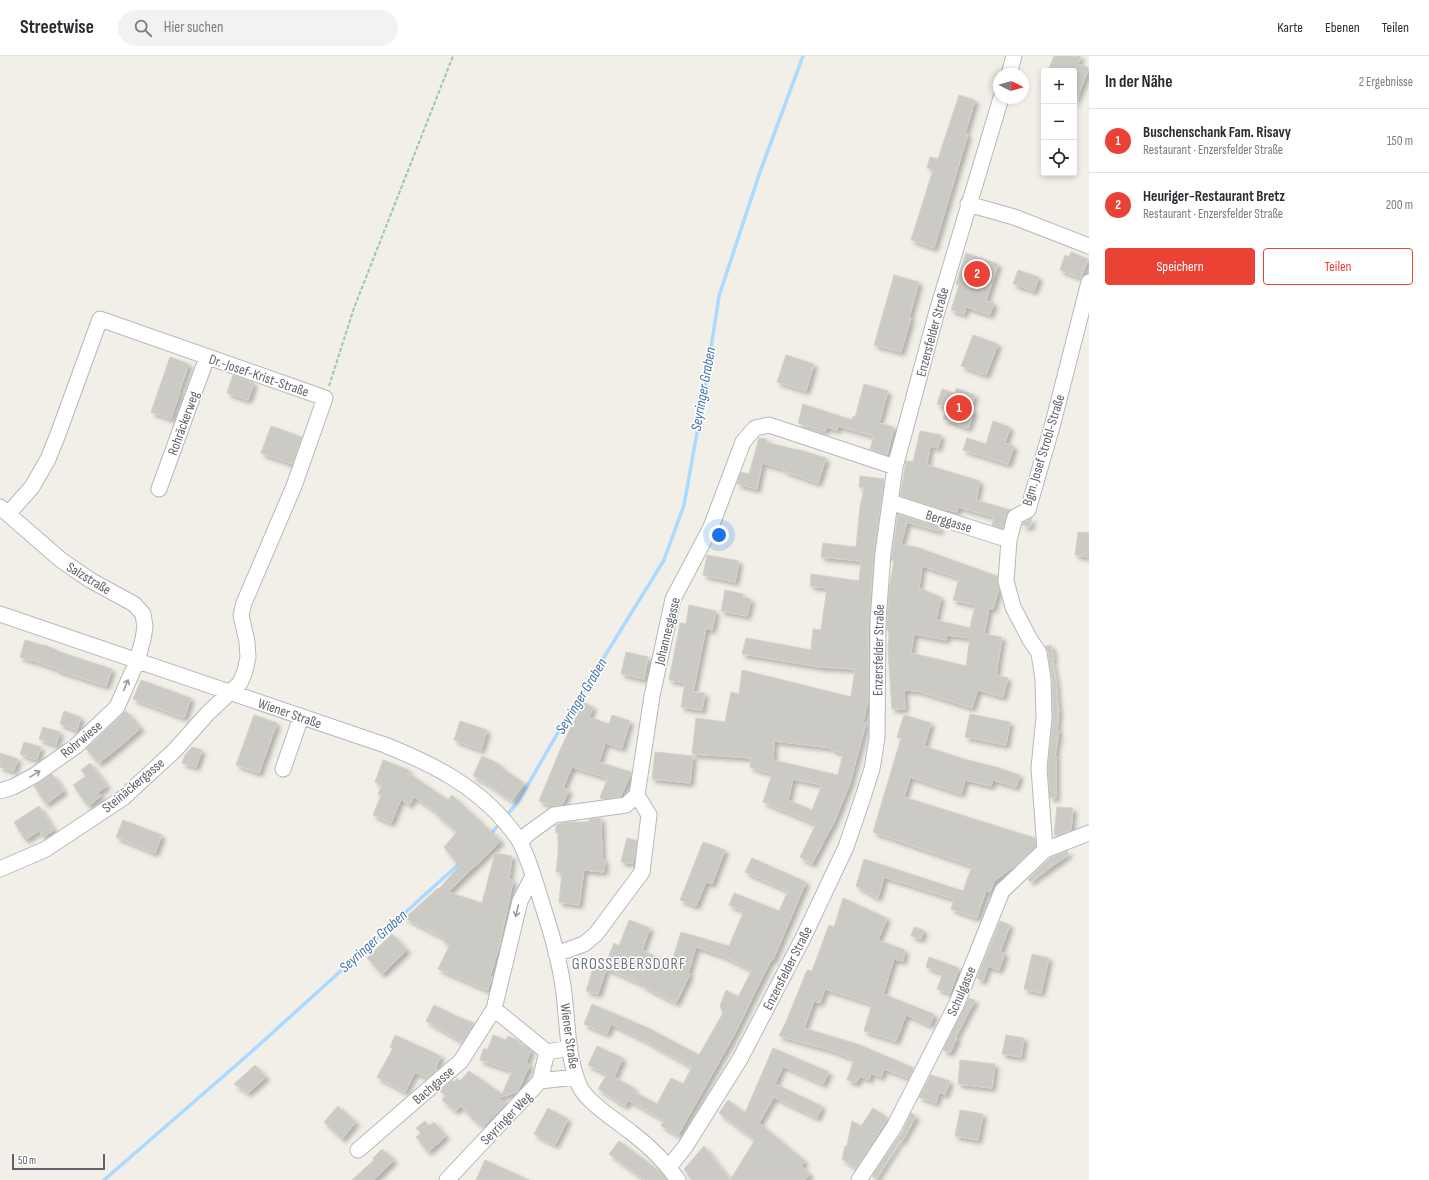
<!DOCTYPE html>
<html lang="de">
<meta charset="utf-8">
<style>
:root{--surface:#fff;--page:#f2f2f3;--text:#2b2b33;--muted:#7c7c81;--line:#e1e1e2;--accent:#ea4335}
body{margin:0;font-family:"Sofia Sans Condensed",sans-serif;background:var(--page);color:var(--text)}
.controls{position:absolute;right:12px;top:12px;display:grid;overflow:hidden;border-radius:4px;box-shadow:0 2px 6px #0003}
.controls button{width:36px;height:36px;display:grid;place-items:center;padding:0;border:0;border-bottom:1px solid var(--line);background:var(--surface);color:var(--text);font:20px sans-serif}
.compass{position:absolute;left:993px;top:12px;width:36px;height:36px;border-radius:50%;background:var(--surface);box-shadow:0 2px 6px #0003;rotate:96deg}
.scale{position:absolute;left:12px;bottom:10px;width:93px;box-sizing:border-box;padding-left:4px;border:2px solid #5f6368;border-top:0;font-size:11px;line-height:14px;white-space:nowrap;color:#5f6368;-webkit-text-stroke:3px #fff;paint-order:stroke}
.you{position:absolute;left:719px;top:479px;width:14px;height:14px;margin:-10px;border:3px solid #fff;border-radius:50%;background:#1a73e8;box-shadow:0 0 0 6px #1a73e833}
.badge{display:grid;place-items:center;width:26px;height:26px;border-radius:50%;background:var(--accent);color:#fff;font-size:13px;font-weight:700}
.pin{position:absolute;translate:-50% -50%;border:2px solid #fff;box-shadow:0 1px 4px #0006}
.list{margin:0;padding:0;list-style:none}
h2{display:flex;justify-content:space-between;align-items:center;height:52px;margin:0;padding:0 16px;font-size:17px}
h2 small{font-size:13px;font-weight:400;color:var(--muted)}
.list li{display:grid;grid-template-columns:26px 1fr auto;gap:12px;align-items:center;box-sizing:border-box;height:64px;padding:0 16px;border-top:1px solid var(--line)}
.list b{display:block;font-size:15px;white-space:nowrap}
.list p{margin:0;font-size:13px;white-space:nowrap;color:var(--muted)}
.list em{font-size:13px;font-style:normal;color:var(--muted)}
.actions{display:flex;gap:8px;padding:12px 16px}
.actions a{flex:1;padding:9px 0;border:1px solid var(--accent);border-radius:4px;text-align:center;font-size:14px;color:var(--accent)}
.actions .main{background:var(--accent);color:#fff}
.icon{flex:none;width:22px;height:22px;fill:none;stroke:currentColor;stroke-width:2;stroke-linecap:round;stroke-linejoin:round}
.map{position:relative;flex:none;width:1089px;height:1124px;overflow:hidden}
header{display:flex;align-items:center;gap:24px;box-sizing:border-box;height:56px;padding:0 20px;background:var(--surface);border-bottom:1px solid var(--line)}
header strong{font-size:19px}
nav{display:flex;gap:22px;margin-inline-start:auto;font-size:14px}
.search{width:280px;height:36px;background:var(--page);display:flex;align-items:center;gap:10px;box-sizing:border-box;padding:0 14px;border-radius:22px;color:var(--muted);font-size:15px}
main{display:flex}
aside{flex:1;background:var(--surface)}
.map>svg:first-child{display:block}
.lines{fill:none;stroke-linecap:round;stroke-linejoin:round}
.stream{stroke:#aadaff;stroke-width:3.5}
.building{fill:#cccac5;stroke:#d6d1c6;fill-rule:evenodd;filter:url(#shadow)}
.minor-casing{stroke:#b5b8bc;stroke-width:17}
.path{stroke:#9cc7a9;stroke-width:2;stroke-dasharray:4 2;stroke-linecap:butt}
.minor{stroke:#fff;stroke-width:15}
.oneway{stroke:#979a9d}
.labels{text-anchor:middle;stroke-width:3;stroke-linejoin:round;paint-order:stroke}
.street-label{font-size:14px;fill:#5f6368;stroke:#fff}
.water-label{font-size:15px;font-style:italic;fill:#4174aa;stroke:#fff}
.quarter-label{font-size:16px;letter-spacing:1px;fill:#70757a;stroke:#fff}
</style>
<header>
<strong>Streetwise</strong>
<div class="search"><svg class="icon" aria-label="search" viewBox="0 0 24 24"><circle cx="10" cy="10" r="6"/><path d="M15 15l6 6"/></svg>Hier suchen</div>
<nav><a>Karte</a><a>Ebenen</a><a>Teilen</a></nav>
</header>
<main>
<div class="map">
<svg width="1089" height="1124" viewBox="0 0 1089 1124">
<defs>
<filter id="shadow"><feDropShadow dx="3.5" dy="3.5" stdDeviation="2" flood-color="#0004"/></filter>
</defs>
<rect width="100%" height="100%" fill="#f1efe8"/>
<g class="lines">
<path class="stream" d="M505,761L518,746L564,666L664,504L684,449L704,338L719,240L760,116L803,0
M490,779L500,767
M104,1124L249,998L460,807"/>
</g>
<path class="building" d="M1054,0H1081L1078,8L1089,12L1075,47L1074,15H1048Z
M959,39L975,44L965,78H968L934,192L911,184L933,114L927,112L930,101L938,103Z
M1071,196L1088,203L1081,222L1060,214L1065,199L1069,201Z
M966,197L998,208L986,245L994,247L990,259L966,251L964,258L951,254L959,229L956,228Z
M1018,214L1039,221L1034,235L1013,228Z
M894,219L919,226L909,262H911L901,296L874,289Z
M973,279L998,288L986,319L961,310Z
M786,299L814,308L806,335L777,326Z
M170,301L189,308L179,336H180L171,363L151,356Z
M233,319L254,327L248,344L227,337Z
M864,328L888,335L879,367L894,371L887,399L870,393L874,380L838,370L837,374L827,371L825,375L798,367L803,348L852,364L853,360L855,361Z
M956,332L975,339L970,353L974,355L968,372L943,363L947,351L937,348L942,333L955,337Z
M993,365L1010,371L1005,387L1014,390L1008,408L963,394L967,382L986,388Z
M271,370L302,381L292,408L261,397Z
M920,375L941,379L938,392L930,390L927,409L980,425L976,444L1010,454L1006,458L1003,473L992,469L994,461L958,451L957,456L945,453V454L900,440L906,405L913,406Z
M759,382L767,383L766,386L797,394V393L826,402L818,427L784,415V413L762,407L757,433L737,428L741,416L749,418Z
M860,420L884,423L874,496L868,572V645L863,666L866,667L850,727L835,764L812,808L800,801L816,768L763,746L772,718L750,711L751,702L692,698L696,662L725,666L731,636L739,638L742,614L851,641L855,613L820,611L742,598L746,582L811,594L813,573L821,574L827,532L810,530L811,518L859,525L861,505L821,501L823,487L856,491L860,451L864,432L859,431ZM774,685L832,692V694L843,697L838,719L773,704ZM793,723L822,729L812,754L788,744Z
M898,458L940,471L939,475L907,466L901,488L919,492L997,520L999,532L993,553L989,552L984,578L1002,581L996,619L1008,622L1003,641L978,634L972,652L918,635L904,634L905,653H892L888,594L889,575L887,574V565L889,534L894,505L891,504L892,498ZM922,510L959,522L953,544L975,549L970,572L936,564L941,541L919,532ZM914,578L946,584L947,579L970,582L966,610L911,597Z
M1032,462L1030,471L1022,469L1023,467Z
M1078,476L1089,477V501L1075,499Z
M707,499L739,505L735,526L703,519Z
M725,534L743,538L742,541L751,543L747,560L721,555Z
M689,549L716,555L712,574L706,572L693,636L705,637L702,654L681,651L685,627L669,624L680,567L686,568Z
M25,584L45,590V589L57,594V595L112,613L106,630L57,614V613L32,604V605L20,601Z
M1051,589L1054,603H1052L1056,626L1058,652H1059L1057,674L1059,675L1055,700H1056V742H1050L1048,712L1053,662L1052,622L1048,596L1045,590Z
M626,596L648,601L644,623L621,618Z
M141,624L191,642L184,662L133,643Z
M583,646L593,651L589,661L609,668L612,659L630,665L622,692L605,687L599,706L631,716V718L620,741L601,743L600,741L608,722L572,711L563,732L569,734L562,749L554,750L539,745L560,694Z
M64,655L81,661L77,674L60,668Z
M126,655L141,672L118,692L99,707L86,693Z
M970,658L1010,666L1006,689L965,681Z
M254,659L277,667L259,717L236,709Z
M904,659L931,667L924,690L964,703L996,711L1020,719L1016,731L993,724L991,730L965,724L961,738L910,721L904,741L1035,782L1036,790L1016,809L994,825L990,836L986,835L977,862L951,853L954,843L884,821L878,842L856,830L864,803L963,835L972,810L873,776L901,682L897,681Z
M460,665L487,674L481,694L454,684Z
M43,671L60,676L56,689L39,683Z
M24,686L41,691L37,704L20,698Z
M192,691L202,694L196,711L182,707L185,699Z
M655,696L693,700L690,727L652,723Z
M0,697L18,703L14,715L0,711Z
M482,700L501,709L500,711L524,727L512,745L486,727L473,720Z
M383,704L409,714L408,717L448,744L452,739L501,785L448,836L482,847L495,797L512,800L509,823L513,825L499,891L490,920L493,921L487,934L438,913L450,888L443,885L444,882L405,862L438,832L439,833L459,810L444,791L457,776L436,758L438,757L414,741L409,749L401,743L391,767L373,759L381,739L378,738L382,729L375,726Z
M90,707L107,730L98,736L101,740L88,750L73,729L86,720L81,714Z
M52,718L64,735L46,748L34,730Z
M39,750L54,774L43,781L39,775L25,784L14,766Z
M1057,751L1073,752L1071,774L1058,779H1054Z
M601,762L602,803L605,804L604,816L584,814L579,849L559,846L562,817L556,816L558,798V777H556V769L566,766H589V763Z
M123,764L162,779L155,797L116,781Z
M627,782L637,785L633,807L621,806Z
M703,786L725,794L712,828L706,826L696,850L680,844Z
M1067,795L1069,798L1030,826L1028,823L1050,802Z
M752,802L806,826L773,904H771L733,981L678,1079L661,1070L664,1064L628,1044L625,1050L598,1033L607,1018L588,1009L597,990L623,1002L614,1021L634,1032L633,1035L657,1048L671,1022L683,1028L692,1011L642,983L611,968L607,978L584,968L592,948L648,972L699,999L723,957L720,950L726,934L738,941L752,914L723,900L696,891L688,917L690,918L676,947L643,930L644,929L604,911L614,887L619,890L629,864L650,872L642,894L671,908L681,876L729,890L744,855L729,849L734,837L779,855L788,835L745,816Z
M843,842L887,862L878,884L905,894L903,905L894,903L883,938L934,958L930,969L906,959L896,985L864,975L872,948L825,933L820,947L814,945L804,972L860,989L914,1012L909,1022L884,1013L881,1021L871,1017L869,1024L860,1020L856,1027L847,1024L854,1003L830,994L779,980L786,966L807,914L812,915L829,869L834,871Z
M1000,865L1010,869L1000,896L1005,897L999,914L988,910L983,925L977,922Z
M914,871L924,874L921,883L911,880Z
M392,878L407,894L382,918L367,902Z
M1032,898L1049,902L1041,937L1024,933Z
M929,901L959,912L950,937L937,933L943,917L926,911Z
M594,909L606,913L598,938L586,935Z
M969,942L975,944L955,982H957L950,997L943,994Z
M434,949L456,960L474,967L463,986L426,965Z
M395,979L441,1000L436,1011L438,1013L428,1022L415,1016L405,1036L377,1021L393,992L390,991Z
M493,979L506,984L508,980L518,984L519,985L518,988L526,990L531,994L526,1007L530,1009L517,1036L499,1041L506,1048L484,1070L474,1064L461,1050L455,1055L442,1044L446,1040L440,1035L452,1024L454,1026L457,1022L460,1025L469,1015L502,1038L512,1015L480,1004L483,993H488Z
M1006,979L1024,982L1021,1001L1002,998Z
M773,992L829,1016L823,1028L783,1010L775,1028L822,1050L817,1062L774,1041L759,1067L805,1105L801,1110L810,1118L805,1124H730L755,1084L719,1057L728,1044L745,1057Z
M960,1004L995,1008L992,1032L958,1028Z
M255,1009L266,1021L248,1037L234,1028Z
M931,1019L950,1025L945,1039L939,1036L936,1047L919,1041Z
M338,1050L356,1066L342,1083L324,1066Z
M548,1052L568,1063L555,1089L534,1078Z
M873,1052L888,1062L856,1112L842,1103L845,1090H847L852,1065L861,1070Z
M960,1054L983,1058L978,1084L955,1080Z
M911,1057L916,1060L902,1085L900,1084L876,1123L872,1120L902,1076Z
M425,1065L429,1070L434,1066L446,1080L428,1096L416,1081L421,1077L416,1072Z
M619,1085L661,1116L667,1124H645L609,1098Z
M704,1090L730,1124H692L684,1113Z
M382,1093L394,1104L374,1124H352L374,1104L373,1102Z
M485,1104L529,1124H476Z"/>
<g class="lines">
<g class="minor-casing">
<path id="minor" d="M1009,18L1014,0
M968,148L1014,161L1089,190
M159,433L207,301
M890,446L1009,484
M0,451L61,504L90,524L134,548L143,558L145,571L143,583L137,605L117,651L76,690L35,719L13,731L0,735
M0,558L385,689C430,707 475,729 506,767C511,773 516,779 520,786C530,806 536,828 542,848C551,875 559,903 563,930C568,963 566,1000 580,1031C588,1047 617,1065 632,1077C649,1090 665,1105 678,1124
M283,713L301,661
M520,786L529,777L554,759L626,749L637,739L652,640L673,543L711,471L743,386L755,372L769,369L895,411
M1045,794L1039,712L1044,662L1043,623L1039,597L1029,582L1013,551L1006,525L1009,484L1015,461L1028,454L1053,367L1089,226
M0,813L46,793L123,742L175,694L208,657L240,627L245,615L248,601L247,586L241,559L244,547L294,430L325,342L100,263L57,381L48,403L32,431L8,458
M556,898L584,888L596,878L642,816L649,759L637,739
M494,953L547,996L570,992
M540,1025L547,996
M358,1094L461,1005L494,953L520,845L533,820
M669,1111L685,1091L740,1003L803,882L846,791L861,747L872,713L877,682L878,565L883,497L895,411L936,259L1001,42
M447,1124L540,1025L576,1021
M859,1124L894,1071L957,947L1002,835L1045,794L1089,777"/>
</g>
<path class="path" d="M329,330L354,252L453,0"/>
<use href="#minor" class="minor"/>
</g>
<defs><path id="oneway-shaft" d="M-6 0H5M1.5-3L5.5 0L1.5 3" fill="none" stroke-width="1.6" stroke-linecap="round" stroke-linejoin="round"/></defs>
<g class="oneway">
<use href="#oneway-shaft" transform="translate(126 629) rotate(-67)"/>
<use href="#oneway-shaft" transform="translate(35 718) rotate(-32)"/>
<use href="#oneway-shaft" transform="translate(517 855) rotate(103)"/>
</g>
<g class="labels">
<g class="street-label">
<text transform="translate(932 276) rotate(-75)" y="5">Enzersfelder Straße</text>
<text transform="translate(259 319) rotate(19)" y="5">Dr.-Josef-Krist-Straße</text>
<text transform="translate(183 367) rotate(-70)" y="5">Rohräckerweg</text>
<text transform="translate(1043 394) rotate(-73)" y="5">Bgm. Josef Strobl-Straße</text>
<text transform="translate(949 465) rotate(17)" y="5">Berggasse</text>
<text transform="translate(89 522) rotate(31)" y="5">Salzstraße</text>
<text transform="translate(667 575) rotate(-76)" y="5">Johannesgasse</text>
<text transform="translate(878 594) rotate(-89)" y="5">Enzersfelder Straße</text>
<text transform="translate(290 657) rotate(19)" y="5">Wiener Straße</text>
<text transform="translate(81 683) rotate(-40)" y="5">Rohrwiese</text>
<text transform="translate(133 729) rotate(-40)" y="5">Steinäckergasse</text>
<text transform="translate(787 912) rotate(-63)" y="5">Enzersfelder Straße</text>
<text transform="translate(961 935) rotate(-67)" y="5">Schulgasse</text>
<text transform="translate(570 980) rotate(82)" y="5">Wiener Straße</text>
<text transform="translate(433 1029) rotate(-41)" y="5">Bachgasse</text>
<text transform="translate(506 1062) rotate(-46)" y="5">Seyringer Weg</text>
</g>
<g class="water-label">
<text transform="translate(703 333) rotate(-80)" y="5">Seyringer Graben</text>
<text transform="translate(581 640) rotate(-59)" y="5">Seyringer Graben</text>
<text transform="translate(373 885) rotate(-42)" y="5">Seyringer Graben</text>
</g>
<g class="quarter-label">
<text x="629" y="913">GROSSEBERSDORF</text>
</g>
</g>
</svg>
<div class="controls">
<button>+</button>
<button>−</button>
<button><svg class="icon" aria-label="locate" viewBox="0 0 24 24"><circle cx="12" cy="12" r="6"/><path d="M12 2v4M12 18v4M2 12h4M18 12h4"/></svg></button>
</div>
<svg class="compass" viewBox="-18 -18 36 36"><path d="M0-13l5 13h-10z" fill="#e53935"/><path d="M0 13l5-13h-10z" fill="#7c7c81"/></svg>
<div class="scale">50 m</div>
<div class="you"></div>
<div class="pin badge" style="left:959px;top:352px">1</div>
<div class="pin badge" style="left:977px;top:218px">2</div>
</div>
<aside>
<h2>In der Nähe<small>2 Ergebnisse</small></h2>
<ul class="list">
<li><span class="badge">1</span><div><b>Buschenschank Fam. Risavy</b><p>Restaurant · Enzersfelder Straße</p></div><em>150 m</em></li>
<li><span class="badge">2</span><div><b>Heuriger-Restaurant Bretz</b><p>Restaurant · Enzersfelder Straße</p></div><em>200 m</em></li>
</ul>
<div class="actions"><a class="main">Speichern</a><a>Teilen</a></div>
</aside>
</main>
